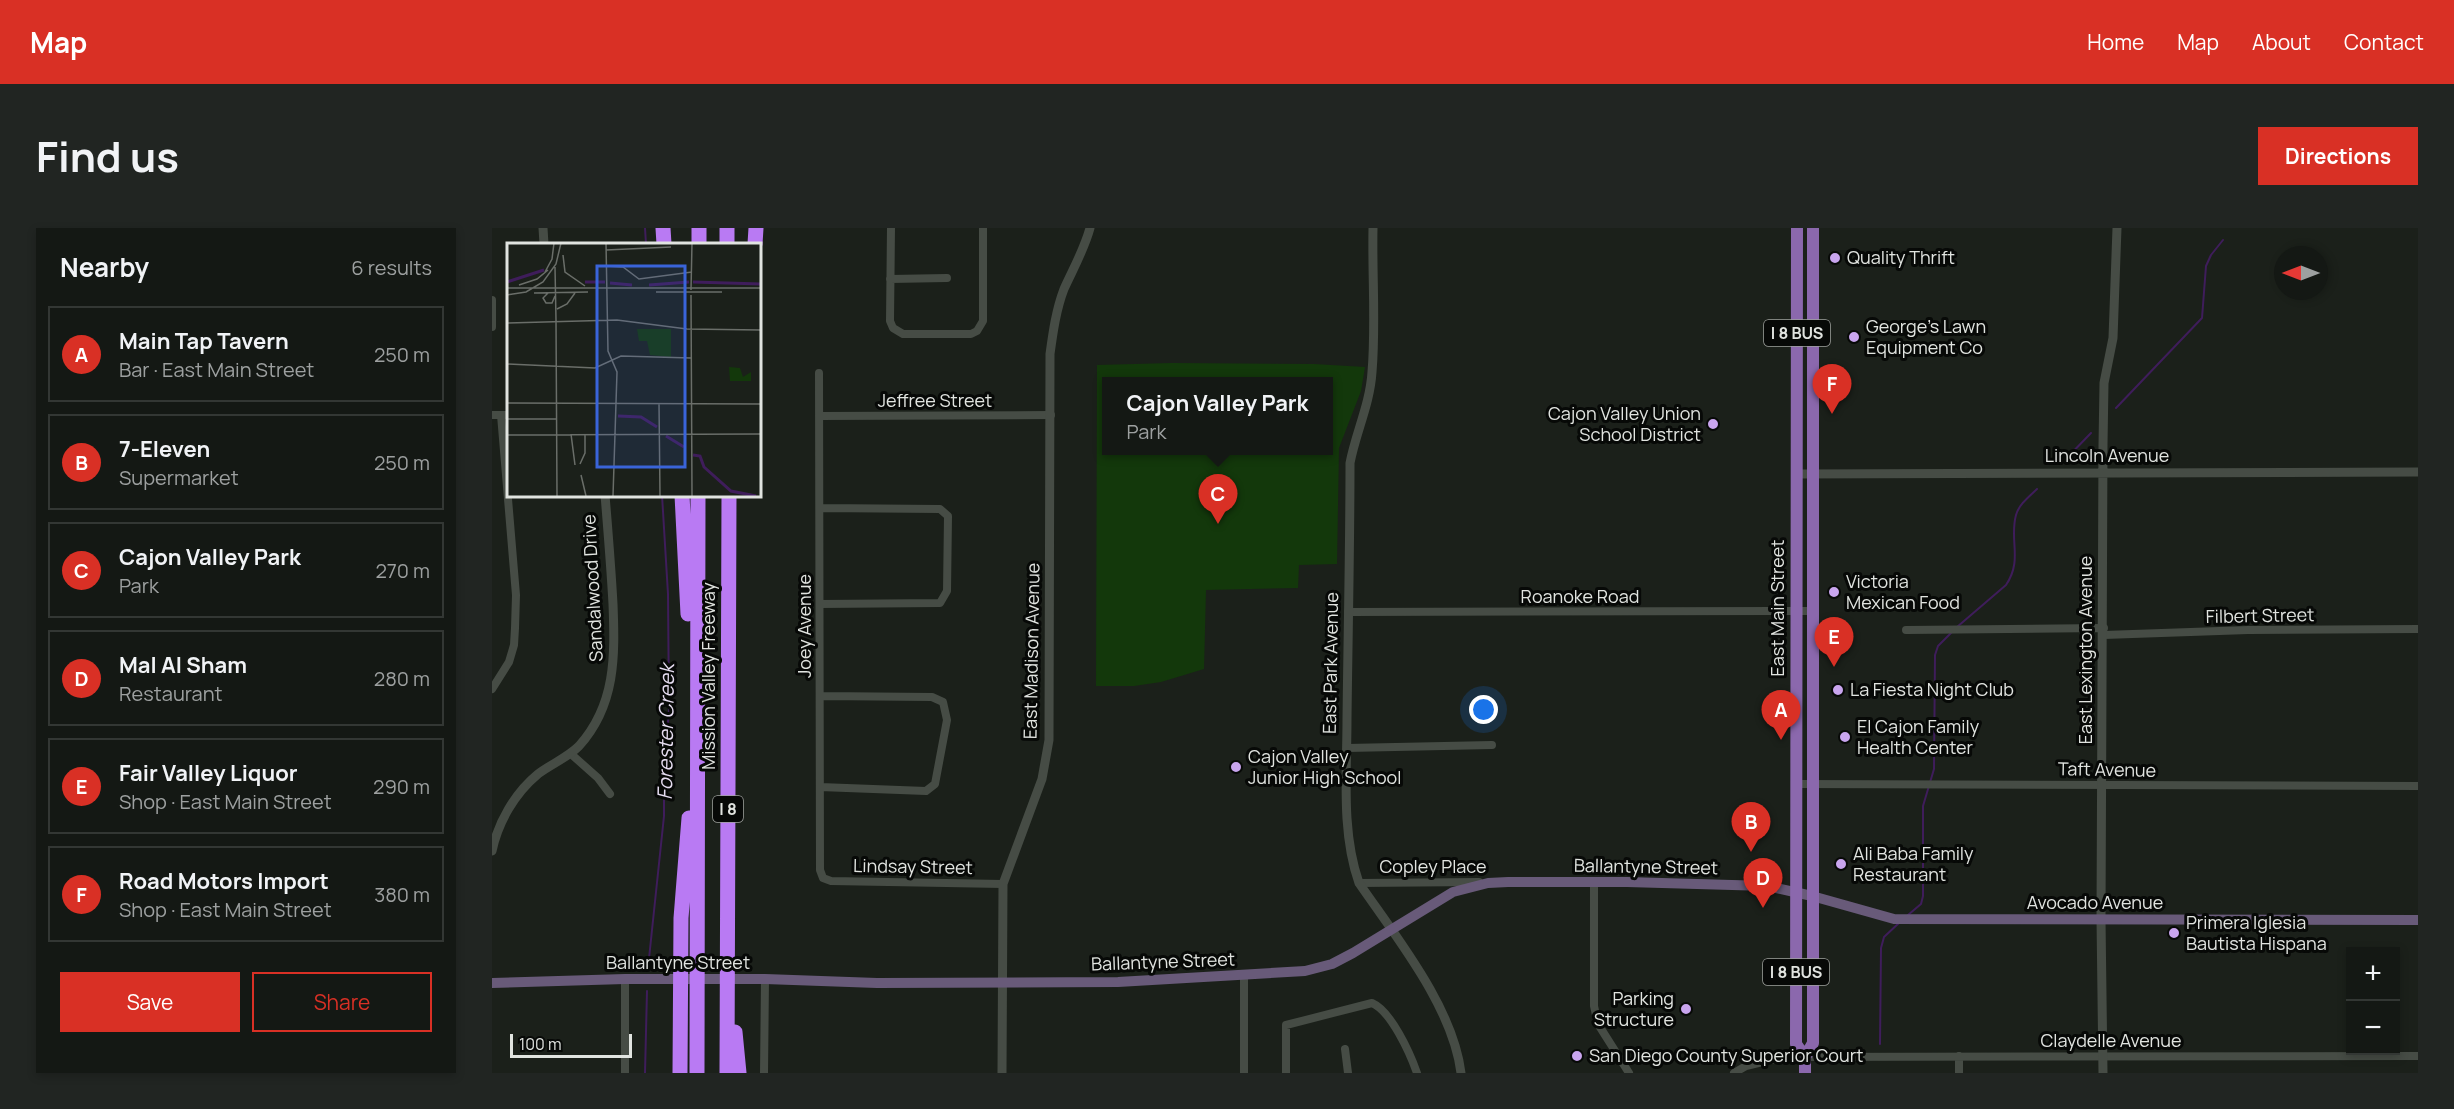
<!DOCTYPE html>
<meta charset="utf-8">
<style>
:root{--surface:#141814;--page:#212522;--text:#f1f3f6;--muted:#9da0a0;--line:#333734;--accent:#d93025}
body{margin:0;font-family:Manrope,sans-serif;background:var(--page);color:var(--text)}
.controls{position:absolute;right:18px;bottom:18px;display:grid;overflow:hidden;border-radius:0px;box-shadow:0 3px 9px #0003}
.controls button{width:54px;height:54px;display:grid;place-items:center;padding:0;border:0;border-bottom:2px solid var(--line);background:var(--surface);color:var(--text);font:30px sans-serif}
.compass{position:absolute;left:1782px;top:18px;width:54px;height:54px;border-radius:50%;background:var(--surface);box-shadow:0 3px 9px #0003;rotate:270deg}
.scale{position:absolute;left:18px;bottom:15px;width:122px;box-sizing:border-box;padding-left:6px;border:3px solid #e1e4e0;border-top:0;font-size:16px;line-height:21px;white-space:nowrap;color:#e1e4e0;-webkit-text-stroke:4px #070907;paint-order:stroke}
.you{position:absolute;left:992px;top:482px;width:21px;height:21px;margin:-15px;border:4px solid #fff;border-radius:50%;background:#1a73e8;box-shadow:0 0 0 9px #1a73e833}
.badge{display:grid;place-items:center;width:39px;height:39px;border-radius:50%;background:var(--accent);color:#fff;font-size:20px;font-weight:700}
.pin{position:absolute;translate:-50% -50px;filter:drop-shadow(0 2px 3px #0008)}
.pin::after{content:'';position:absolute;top:32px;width:21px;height:18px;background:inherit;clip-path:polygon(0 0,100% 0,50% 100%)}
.popup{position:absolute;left:610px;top:149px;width:231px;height:78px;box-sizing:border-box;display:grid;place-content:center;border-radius:0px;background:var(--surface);filter:drop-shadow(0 2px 4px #0005);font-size:20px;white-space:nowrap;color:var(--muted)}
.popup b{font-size:22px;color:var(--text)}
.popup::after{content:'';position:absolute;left:50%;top:100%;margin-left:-12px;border:12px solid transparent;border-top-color:var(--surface)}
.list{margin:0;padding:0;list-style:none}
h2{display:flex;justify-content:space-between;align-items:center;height:78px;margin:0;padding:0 24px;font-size:26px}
h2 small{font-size:20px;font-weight:400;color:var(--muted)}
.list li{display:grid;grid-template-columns:39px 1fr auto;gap:18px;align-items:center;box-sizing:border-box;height:96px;margin:0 12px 12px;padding:0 12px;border:2px solid var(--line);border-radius:0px}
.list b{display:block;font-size:22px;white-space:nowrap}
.list p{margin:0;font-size:20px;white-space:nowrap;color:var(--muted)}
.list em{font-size:20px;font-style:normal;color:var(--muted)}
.actions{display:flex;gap:12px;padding:18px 24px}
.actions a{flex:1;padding:14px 0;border:2px solid var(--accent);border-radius:0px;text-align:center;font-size:21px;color:var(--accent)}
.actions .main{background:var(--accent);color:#fff}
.map{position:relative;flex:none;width:1926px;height:845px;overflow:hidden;border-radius:0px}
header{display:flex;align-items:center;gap:36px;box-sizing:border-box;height:84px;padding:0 30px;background:var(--accent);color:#fff}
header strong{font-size:28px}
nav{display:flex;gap:33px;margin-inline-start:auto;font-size:21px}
.intro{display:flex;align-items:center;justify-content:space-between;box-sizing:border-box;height:144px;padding:0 36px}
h1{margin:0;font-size:42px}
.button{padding:15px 27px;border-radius:0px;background:var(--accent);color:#fff;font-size:21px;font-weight:700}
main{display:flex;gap:36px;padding:0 36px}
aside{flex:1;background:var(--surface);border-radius:0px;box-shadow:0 3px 9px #0003}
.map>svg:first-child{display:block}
.green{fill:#13380b;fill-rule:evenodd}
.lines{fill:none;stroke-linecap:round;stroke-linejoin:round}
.stream{stroke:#3f1d5b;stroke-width:2}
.minor{stroke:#464c45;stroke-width:8}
.tertiary{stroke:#464c45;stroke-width:9}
.secondary{stroke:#685a79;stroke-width:10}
.primary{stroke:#8b68ad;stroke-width:12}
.motorway{stroke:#b97af3;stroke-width:15}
.poi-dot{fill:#c9a5ee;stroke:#070907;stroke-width:2}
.labels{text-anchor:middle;stroke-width:6;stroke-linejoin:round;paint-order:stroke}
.shield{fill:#070907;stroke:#a0a29f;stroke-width:1.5}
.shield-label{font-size:16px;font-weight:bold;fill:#e1e4e0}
.poi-label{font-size:18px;fill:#e1e4e0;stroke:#070907;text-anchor:start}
.street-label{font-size:18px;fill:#e1e4e0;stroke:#070907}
.water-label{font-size:20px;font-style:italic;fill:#e6ddf1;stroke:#070907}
.inset-river{fill:none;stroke:#3f1d5b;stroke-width:3}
.inset-road{fill:none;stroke:#6a6e69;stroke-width:1.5}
.view{fill:#3a64d9;fill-opacity:0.15;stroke:#3a64d9;stroke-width:3}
.inset-edge{fill:none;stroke:#e1e4e0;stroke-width:3}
</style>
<header>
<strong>Map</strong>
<nav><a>Home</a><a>Map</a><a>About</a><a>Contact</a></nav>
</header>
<div class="intro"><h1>Find us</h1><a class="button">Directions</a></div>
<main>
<aside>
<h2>Nearby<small>6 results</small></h2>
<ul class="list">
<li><span class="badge">A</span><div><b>Main Tap Tavern</b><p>Bar · East Main Street</p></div><em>250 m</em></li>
<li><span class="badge">B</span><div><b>7-Eleven</b><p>Supermarket</p></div><em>250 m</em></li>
<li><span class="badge">C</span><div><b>Cajon Valley Park</b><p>Park</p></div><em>270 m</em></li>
<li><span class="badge">D</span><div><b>Mal Al Sham</b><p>Restaurant</p></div><em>280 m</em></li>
<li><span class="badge">E</span><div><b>Fair Valley Liquor</b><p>Shop · East Main Street</p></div><em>290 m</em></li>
<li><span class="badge">F</span><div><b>Road Motors Import</b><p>Shop · East Main Street</p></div><em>380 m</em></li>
</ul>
<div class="actions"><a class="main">Save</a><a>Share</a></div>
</aside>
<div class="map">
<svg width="1926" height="845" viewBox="0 0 1926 845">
<rect width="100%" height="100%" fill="#1b201a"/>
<path class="green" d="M680,135L822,136L873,139L869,163L847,220L845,336L807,337L806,360L714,362L712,441L669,454L642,458H604L605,137ZM615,154H837V222H615Z"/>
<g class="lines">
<path class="stream" d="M153,0L154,16
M1624,180L1710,90L1714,38L1719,27L1731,12
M1570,235L1599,205
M1465,399L1514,357C1531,332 1517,312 1524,287C1527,276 1538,268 1545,261
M1416,687L1429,676L1431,668V578L1442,541L1443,427L1446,418L1461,403
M156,740L172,588V537L177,483L176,366L170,267
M1388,816L1389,720L1392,709L1408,694
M153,845L155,763"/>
<path class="minor" d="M399,0L398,93L401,100L411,106H479L485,103L491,93V0
M398,51L455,50
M0,72V99
M327,145L328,642L331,650L339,653L511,656
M0,187H16
M327,188L559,187
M328,376L448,375L455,363L456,288L448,281L328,280
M856,384L1320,383
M1414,402L1612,400
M1612,407L1756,402L1926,401
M0,461L17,434L22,417L23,400L24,367L9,187
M855,520L1000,517
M79,526L106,550L118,566
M1304,556L1926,558
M328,559L434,563L443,556L455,492L451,474L440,469L329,468
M1102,654V778L1106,796L1137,845
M867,655L987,654
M752,748V845
M853,821L856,845
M133,845V751
M272,845L273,751
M794,845V797L880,775C899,783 918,825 925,845
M1242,845L1254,838L1292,829L1926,828
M1467,845V828"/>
<path class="tertiary" d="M51,0L52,16
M881,0C880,48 884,97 880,144C878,176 864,204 858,235C858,320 856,406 855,491C855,545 849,604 867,655C904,709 961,779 969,845
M1304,246L1926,244
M0,623C6,594 23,565 46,546C59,536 75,530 87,518C124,477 123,428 121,376C119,340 116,303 113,267
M510,845L511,656L550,551L557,512L558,126C561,104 564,82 572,61C581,41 592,22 598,0
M1611,845L1609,691L1611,217L1612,155L1621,110L1625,0"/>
<path class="secondary" d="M0,755L133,751H273L385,755L626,754L813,743L840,736L861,725L961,664L996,655L1016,654H1135L1275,658L1320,668L1402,691L1926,692"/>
<path class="primary" d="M1305,0L1304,816L1313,829
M1313,845V829L1321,815V0"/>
<path class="motorway" d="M171,0L172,16
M235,0V16
M207,16V0
M263,16L264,0
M190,267L196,386
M243,804L247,845
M188,845L189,690L197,590
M205,845L206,267
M235,845L237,267"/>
</g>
<g class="poi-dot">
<circle cx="1343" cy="30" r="6"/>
<circle cx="1362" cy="109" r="6"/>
<circle cx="1221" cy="196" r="6"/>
<circle cx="1342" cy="364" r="6"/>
<circle cx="1346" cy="462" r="6"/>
<circle cx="1353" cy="509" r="6"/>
<circle cx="744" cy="539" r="6"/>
<circle cx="1349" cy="636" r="6"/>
<circle cx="1682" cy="705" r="6"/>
<circle cx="1194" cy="781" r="6"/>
<circle cx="1085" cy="828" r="6"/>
</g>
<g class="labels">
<g class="shield">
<rect x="1272" y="92" width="66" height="26" rx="4.5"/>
<rect x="221" y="568" width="30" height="26" rx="4.5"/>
<rect x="1271" y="731" width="66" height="26" rx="4.5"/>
</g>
<g class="shield-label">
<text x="1305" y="111">I 8 BUS</text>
<text x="236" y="587">I 8</text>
<text x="1304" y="750">I 8 BUS</text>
</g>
<g class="poi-label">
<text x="1355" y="36">Quality Thrift</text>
<text x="1374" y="105">George's Lawn<tspan x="1374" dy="21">Equipment Co</tspan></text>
<text x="1209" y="192" text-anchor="end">Cajon Valley Union<tspan x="1209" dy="21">School District</tspan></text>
<text x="1354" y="360">Victoria<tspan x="1354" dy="21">Mexican Food</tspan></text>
<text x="1358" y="468">La Fiesta Night Club</text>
<text x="1365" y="505">El Cajon Family<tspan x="1365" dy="21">Health Center</tspan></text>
<text x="756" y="535">Cajon Valley<tspan x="756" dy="21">Junior High School</tspan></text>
<text x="1361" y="632">Ali Baba Family<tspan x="1361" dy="21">Restaurant</tspan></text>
<text x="1694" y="701">Primera Iglesia<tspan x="1694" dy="21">Bautista Hispana</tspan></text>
<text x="1182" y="777" text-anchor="end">Parking<tspan x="1182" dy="21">Structure</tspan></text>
<text x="1097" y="834">San Diego County Superior Court</text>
</g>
<g class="street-label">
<text x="443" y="179">Jeffree Street</text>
<text x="1615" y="234">Lincoln Avenue</text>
<text transform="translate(101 360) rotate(-93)" y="6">Sandalwood Drive</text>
<text x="1088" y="375">Roanoke Road</text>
<text transform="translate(1286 380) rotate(-90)" y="6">East Main Street</text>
<text transform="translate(1768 388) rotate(-1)" y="6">Filbert Street</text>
<text transform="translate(313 398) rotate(-90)" y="6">Joey Avenue</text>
<text transform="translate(1594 422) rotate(-90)" y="6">East Lexington Avenue</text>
<text transform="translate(540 423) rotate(-89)" y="6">East Madison Avenue</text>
<text transform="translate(839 435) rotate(-89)" y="6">East Park Avenue</text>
<text transform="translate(217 448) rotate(-90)" y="6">Mission Valley Freeway</text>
<text transform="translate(1615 542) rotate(1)" y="6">Taft Avenue</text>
<text transform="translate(421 639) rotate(1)" y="6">Lindsay Street</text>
<text x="941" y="645">Copley Place</text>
<text transform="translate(1154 639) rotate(1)" y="6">Ballantyne Street</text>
<text x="1603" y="681">Avocado Avenue</text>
<text transform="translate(671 734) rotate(-2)" y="6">Ballantyne Street</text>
<text x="186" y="741">Ballantyne Street</text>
<text x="1619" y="819">Claydelle Avenue</text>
</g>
<g class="water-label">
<text transform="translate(174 504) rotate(-89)" y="7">Forester Creek</text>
</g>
</g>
<g transform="translate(15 15)">
<rect width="254" height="254" fill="#1b201a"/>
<path d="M130,86H164V114L143,112L140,98H132ZM222,124L233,125L236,134L244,129V138H223Z" fill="#13380b"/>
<path class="inset-river" d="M0,39L37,27M78,39H98M186,39L254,41M103,40L125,42M142,42L182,39M111,173L134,174L150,184M159,193L177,204M186,212L193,213L197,224L224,248L249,253"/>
<path class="inset-road" d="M99,0L101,108L110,129L106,253M99,7L164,4M56,12L58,29L78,43M99,23L116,24L132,36L185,29M48,24L49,77M38,29L45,16L47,0M12,42L30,36L41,27M0,45H254M184,47L185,0M149,49H215M27,50L81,49M41,50L36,55L39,60H45L48,53M0,52L19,49L36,39L49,21L54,0M184,52L185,253M50,66L60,61L68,50M49,77L50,253M0,80L110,77L180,86L254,87M0,121L88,125L114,113L184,115M0,160L254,161M152,160L153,253M0,176H49M64,191L68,222M0,192L254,191M73,221L78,210V191M74,232L79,253"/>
<path class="view" d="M90,23H178V224H90Z"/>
<rect width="254" height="254" class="inset-edge"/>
</g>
</svg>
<div class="controls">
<button>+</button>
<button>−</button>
</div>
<svg class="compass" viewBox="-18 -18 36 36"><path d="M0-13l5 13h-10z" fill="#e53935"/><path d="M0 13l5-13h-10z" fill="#9da0a0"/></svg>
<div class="scale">100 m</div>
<div class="you"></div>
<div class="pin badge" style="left:1289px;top:512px">A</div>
<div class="pin badge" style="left:1259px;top:624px">B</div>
<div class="pin badge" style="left:726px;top:296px">C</div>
<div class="popup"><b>Cajon Valley Park</b>Park</div>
<div class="pin badge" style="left:1271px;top:680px">D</div>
<div class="pin badge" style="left:1342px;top:439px">E</div>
<div class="pin badge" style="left:1340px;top:186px">F</div>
</div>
</main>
